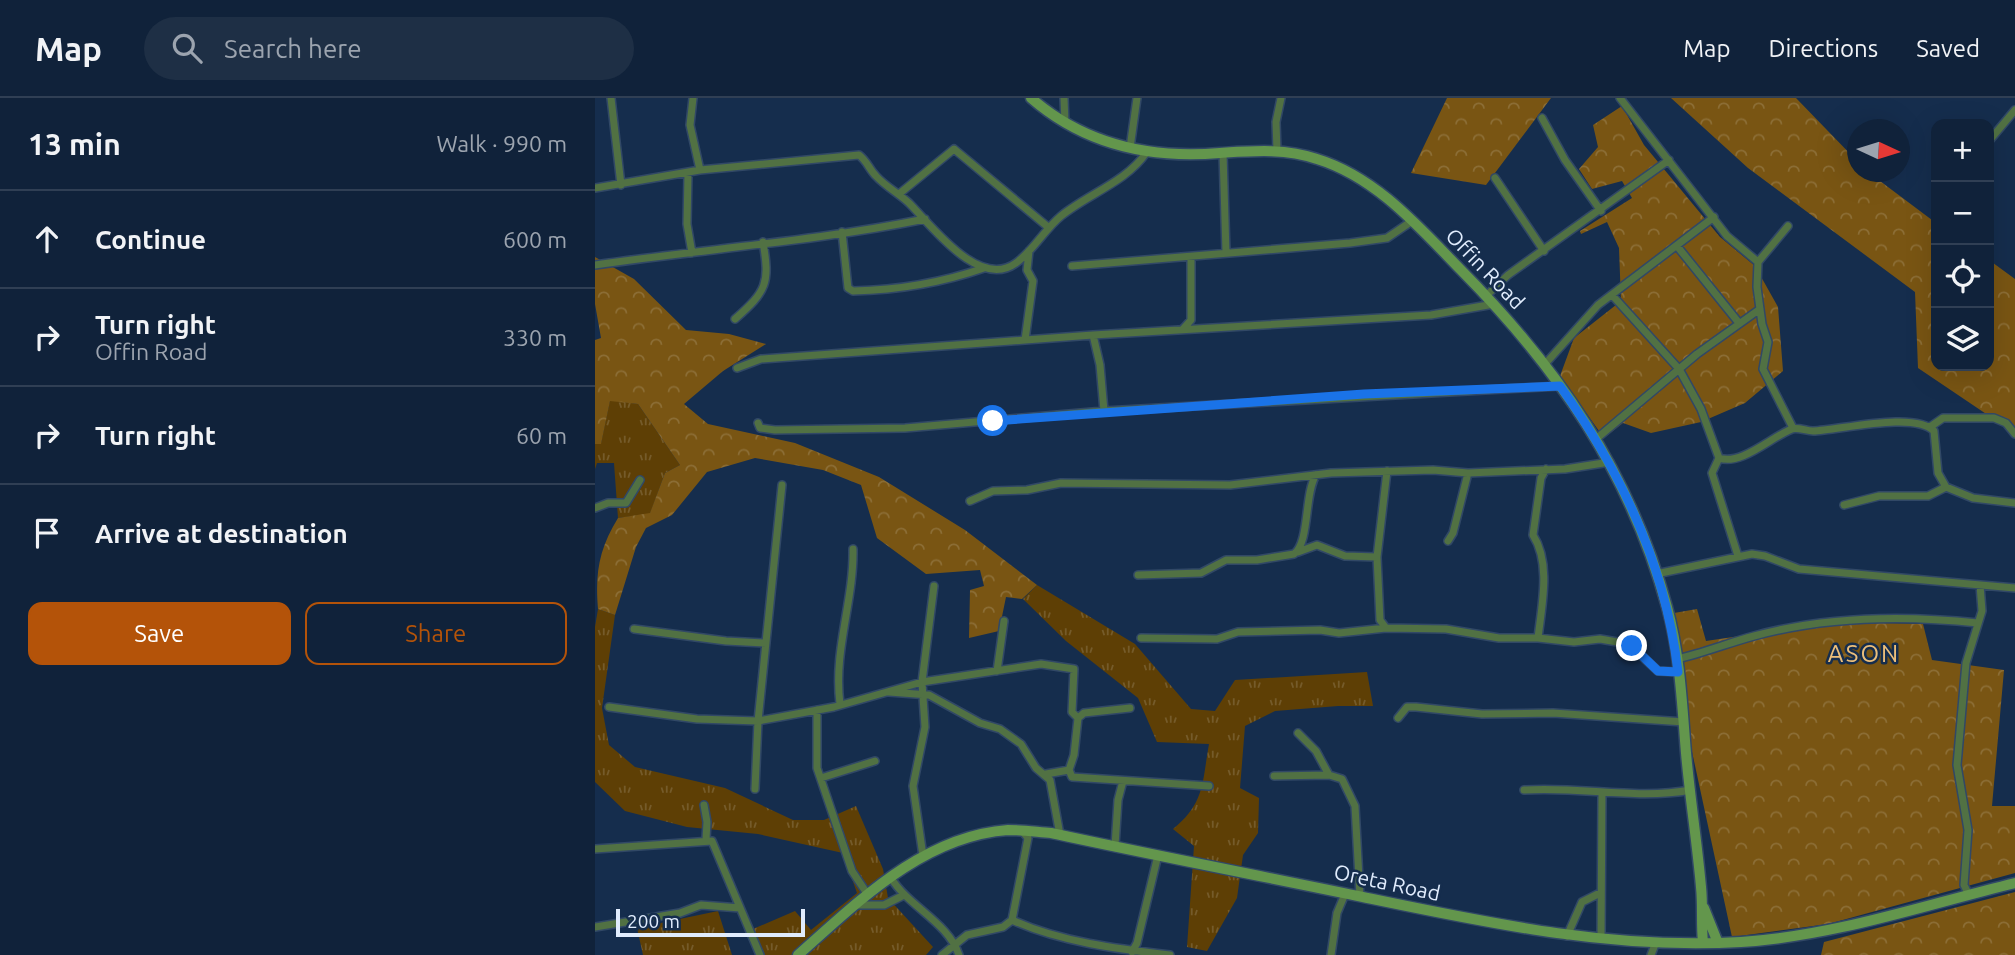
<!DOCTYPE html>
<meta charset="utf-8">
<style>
:root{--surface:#10223a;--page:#1e2f45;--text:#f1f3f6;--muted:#9ca4af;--line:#303f54;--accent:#b45309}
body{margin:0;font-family:Ubuntu,sans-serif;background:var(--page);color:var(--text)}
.controls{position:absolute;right:21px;top:21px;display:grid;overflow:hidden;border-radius:14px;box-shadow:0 7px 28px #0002}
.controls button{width:63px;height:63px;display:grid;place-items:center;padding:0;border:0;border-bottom:2px solid var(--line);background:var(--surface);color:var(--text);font:35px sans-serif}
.compass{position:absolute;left:1252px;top:21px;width:63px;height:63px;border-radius:50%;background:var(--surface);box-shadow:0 7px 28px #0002;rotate:94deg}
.scale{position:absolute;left:21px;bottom:18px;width:189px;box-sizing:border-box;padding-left:7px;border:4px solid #e0ecfd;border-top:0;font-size:19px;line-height:24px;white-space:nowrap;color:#e0ecfd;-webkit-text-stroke:5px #152d4d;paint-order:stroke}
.stop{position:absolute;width:21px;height:21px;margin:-16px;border:5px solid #1a73e8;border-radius:50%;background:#fff}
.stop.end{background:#1a73e8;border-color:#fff;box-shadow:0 2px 7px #0008}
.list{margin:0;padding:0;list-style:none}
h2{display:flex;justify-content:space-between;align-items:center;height:91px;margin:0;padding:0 28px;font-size:30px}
h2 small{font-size:23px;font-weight:400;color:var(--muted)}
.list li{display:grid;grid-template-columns:46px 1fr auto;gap:21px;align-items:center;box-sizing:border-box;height:98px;padding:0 28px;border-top:2px solid var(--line)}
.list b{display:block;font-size:26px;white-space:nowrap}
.list p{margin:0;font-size:23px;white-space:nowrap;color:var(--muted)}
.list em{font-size:23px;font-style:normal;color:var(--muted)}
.actions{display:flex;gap:14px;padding:21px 28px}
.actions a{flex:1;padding:16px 0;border:2px solid var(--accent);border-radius:14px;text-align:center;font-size:24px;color:var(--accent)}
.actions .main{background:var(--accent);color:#fff}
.icon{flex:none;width:38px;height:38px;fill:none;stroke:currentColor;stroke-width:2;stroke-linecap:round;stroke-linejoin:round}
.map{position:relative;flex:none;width:1420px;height:857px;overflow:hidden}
header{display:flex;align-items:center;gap:42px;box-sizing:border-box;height:98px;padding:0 35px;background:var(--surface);border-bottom:2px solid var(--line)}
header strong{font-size:33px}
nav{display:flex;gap:38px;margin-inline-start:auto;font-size:24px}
.search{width:490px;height:63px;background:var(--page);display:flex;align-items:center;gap:18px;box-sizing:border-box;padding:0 24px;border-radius:38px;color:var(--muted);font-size:26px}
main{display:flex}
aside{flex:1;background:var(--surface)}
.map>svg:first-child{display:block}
.grass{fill:url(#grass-tufts)}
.forest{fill:url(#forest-crowns)}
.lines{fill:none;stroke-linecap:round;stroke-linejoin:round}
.street-casing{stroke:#314866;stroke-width:10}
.secondary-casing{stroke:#314866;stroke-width:13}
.street{stroke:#517143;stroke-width:7}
.secondary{stroke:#63964c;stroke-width:10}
.route{stroke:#1a73e8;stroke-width:9}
.labels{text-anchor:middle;stroke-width:5;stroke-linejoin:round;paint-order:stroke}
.street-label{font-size:21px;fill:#e0ecfd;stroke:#152d4d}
.quarter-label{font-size:24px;letter-spacing:2px;fill:#ecbf7b;stroke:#152d4d}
</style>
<header>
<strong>Map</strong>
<div class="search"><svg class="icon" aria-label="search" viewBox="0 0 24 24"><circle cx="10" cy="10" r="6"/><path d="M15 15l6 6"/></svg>Search here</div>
<nav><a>Map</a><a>Directions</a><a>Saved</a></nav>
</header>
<main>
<aside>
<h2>13 min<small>Walk · 990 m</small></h2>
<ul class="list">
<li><svg class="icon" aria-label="ahead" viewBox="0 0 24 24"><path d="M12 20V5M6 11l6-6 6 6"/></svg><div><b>Continue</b></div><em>600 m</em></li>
<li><svg class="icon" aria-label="right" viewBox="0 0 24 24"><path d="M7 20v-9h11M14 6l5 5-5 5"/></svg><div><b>Turn right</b><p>Offin Road</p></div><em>330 m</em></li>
<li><svg class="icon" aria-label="right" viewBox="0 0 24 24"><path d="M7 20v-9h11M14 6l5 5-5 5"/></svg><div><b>Turn right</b></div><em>60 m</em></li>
<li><svg class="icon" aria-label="arrive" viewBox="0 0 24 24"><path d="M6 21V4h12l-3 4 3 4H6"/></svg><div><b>Arrive at destination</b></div></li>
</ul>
<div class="actions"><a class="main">Save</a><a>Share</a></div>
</aside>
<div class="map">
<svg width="1420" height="857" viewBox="0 0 1420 857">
<defs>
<pattern id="grass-tufts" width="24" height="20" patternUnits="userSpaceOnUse" patternTransform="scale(1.75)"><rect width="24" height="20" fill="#5e3f05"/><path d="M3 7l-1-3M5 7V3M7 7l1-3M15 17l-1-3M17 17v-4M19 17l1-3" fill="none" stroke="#755b2a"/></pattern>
<pattern id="forest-crowns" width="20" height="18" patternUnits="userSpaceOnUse" patternTransform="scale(1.75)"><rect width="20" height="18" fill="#795513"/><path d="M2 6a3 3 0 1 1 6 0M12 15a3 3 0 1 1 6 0" fill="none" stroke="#8c6e36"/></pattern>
</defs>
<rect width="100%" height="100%" fill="#152d4d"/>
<path class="grass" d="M15,302L43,306L85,367L70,375L55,416L23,420L19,365H2L0,371V346L6,345Z
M442,487L540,546L596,611L620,613L640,582L772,574L778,608H743L680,613L650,628L645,690L664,700L663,735L648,757L642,800L612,853L592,849L599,748L578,731C610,705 607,685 614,646L562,644L543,600L471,543L428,501Z
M3,511L20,517L7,610L14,647L40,669L130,690L198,722H229L261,708L288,771L293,800L338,849L331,857H161L168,853L158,831L200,813L216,832L262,795L248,755L163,736L92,729L30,713L0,684V529Z
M123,813L137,857H48L42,830Z"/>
<path class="forest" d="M852,0H956L891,87L816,75Z
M1076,0H1201L1262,63V74H1273L1341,125V268H1394V162L1420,181V329L1412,330L1323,270L1320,194L1153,70Z
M1027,8L1049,47L1125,139L1160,168L1183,209L1188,273L1150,305L1106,324L1056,335L1028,325L1009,340L965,278L979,240L1026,203L1024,150L1012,124L986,136L985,133L1037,100L1027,83L997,91L984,71L1003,49L998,27Z
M0,159L39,181L91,232L134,236L171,246L128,273L89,306L113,326L200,345L284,379L370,432L442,487L427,501L411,499L404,533L374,540L375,492L389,488L385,472L331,476L282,440L266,387L228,372L160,360L112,374L77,417L51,430L41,449L20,517L3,511C0,475 4,451 23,420L55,415L70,375L85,367L43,306L15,303L6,346H0V242L6,240L0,206Z
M1102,511L1111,543L1239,524L1328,526L1337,562L1409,572L1397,708H1420V775L1233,826L1137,839L1096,649L1079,515Z
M1420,794V857H1226L1229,844Z"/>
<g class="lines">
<g class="street-casing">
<path id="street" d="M16,0L26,87
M98,0L95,27L105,72
M469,0L470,25
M1025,0L1132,138L1163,164
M947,20L970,62L1006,113
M1394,43L1420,12
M535,50L542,0
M682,53L681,24L686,0
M628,55L631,155
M93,76L92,126L97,155
M900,80L949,153
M0,90L105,72L264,57C272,63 274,71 281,78C290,88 303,95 314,105C337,128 384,192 421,165C439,152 449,132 466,118C493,96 531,84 551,55
M304,96L359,51L453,129
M1193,128L1163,164L1162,189L1167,226L1173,244L1168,271L1198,330
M247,134L253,190L258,193C304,192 346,185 389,170
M1082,148L1144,225
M0,167C110,151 222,143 330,121
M477,168L755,145L792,140L817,123
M1017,197L1084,271L1106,311L1124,360C1146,368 1176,339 1197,331C1203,329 1211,333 1218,333C1245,332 1320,313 1339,333L1343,375L1351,389
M891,198L913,177L1074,62
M140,221C172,193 175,185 168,144
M588,231L596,222V159
M498,237L836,217L899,206
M430,242L498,237L505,267L509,313
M951,265L1003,207L1119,119
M142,270L166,261L430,242L438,183L432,172L434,153
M163,325L165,330L180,332L310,330L509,313L965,288
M1335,329L1348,320H1399L1411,325L1420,336
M1001,341L1102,256L1165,211
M1124,360L1117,375L1143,458
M375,403L398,393L432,392L466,385L635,387L736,375L838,372L873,375L970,371L1015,364
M1249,407L1284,398H1333L1351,389L1378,400L1420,405
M0,410L13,405H31L45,382
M853,443L858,435L873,375
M703,454L722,447L750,458L782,459
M1061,476L1157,456L1170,458L1204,471L1420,490
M543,477L606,475L631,462H662L699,456C715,444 709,396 721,377
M791,530L785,522L782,459L792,373
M39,531L131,543L171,545
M546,540L622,541L643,534L725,532L744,535L791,530L851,531L904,540H943L979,544L1005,541L1034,546L1063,573L1083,574
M943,540C947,506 956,465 938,437L946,380L951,371
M1082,561C1108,555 1133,545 1159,538C1232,518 1308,517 1383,525
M402,573L409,523
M294,594L334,597L385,625L405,631L426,646L441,670L455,682L465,737
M245,606C238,553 259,503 258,451
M14,609L102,621L163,623L239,609L327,584L446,566L479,571L477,614L483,620L479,657L474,672L451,676
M222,612V670L257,773L273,797
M483,620L489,615L535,610
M803,620L812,609H821L887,616L958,615L1089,624
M703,635L721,653L734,677
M474,672L477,679L614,688
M679,678L734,677L747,681L760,708L765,799
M226,680L280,663
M160,691L163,623L187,387
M929,692C986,688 1040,702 1096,692
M109,707L112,724L111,741
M520,748L523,702L528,683
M0,751L117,743L165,857
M328,758L318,688L330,629L327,584L339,488
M296,780C314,809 353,824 364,857
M1374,797L1369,787L1373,732L1362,667L1371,565L1387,513L1385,487
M261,807H289L307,798
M417,822C465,844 523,851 575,857
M0,829L85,815L106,807L145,810
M972,838L987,804L1005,795
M1006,841L1007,694
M537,854L542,845L563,757
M347,857L372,837L408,829L417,822L433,740L427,733
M736,857L742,815L750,796
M1056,857L1061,844"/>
</g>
<g class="secondary-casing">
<path id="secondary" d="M436,0C490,47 555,61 625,55C657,53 690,50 722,61C781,79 824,129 866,172C963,270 1035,374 1072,509C1085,556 1087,606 1091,655C1095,700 1102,744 1106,789C1108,808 1106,826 1108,844
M1109,810L1123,845
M203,857C263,804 328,738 413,732C427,732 442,734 456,735C558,757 661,777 763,798C889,824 1015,852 1146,844C1240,838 1329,807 1420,785"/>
</g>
<use href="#street" class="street"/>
<use href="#secondary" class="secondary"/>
</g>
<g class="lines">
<path class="route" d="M398,323L769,296L965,288C1026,373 1071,469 1083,574L1063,573L1037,548"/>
</g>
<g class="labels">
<g class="street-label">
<text transform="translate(890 171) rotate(46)" y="7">Offin Road</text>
<text transform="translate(792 785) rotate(12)" y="7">Oreta Road</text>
</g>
<g class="quarter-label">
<text x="1269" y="564">ASON</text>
</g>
</g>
</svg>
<div class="controls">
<button>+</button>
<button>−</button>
<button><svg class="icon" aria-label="locate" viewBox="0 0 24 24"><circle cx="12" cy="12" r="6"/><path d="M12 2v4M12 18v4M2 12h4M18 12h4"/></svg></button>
<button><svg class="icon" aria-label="layers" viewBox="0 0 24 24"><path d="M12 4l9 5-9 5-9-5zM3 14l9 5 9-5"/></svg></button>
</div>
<svg class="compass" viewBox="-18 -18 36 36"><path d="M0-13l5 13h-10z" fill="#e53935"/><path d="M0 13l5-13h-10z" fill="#9ca4af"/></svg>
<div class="scale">200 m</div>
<div class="stop" style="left:398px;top:323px"></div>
<div class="stop end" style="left:1037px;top:548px"></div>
</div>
</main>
